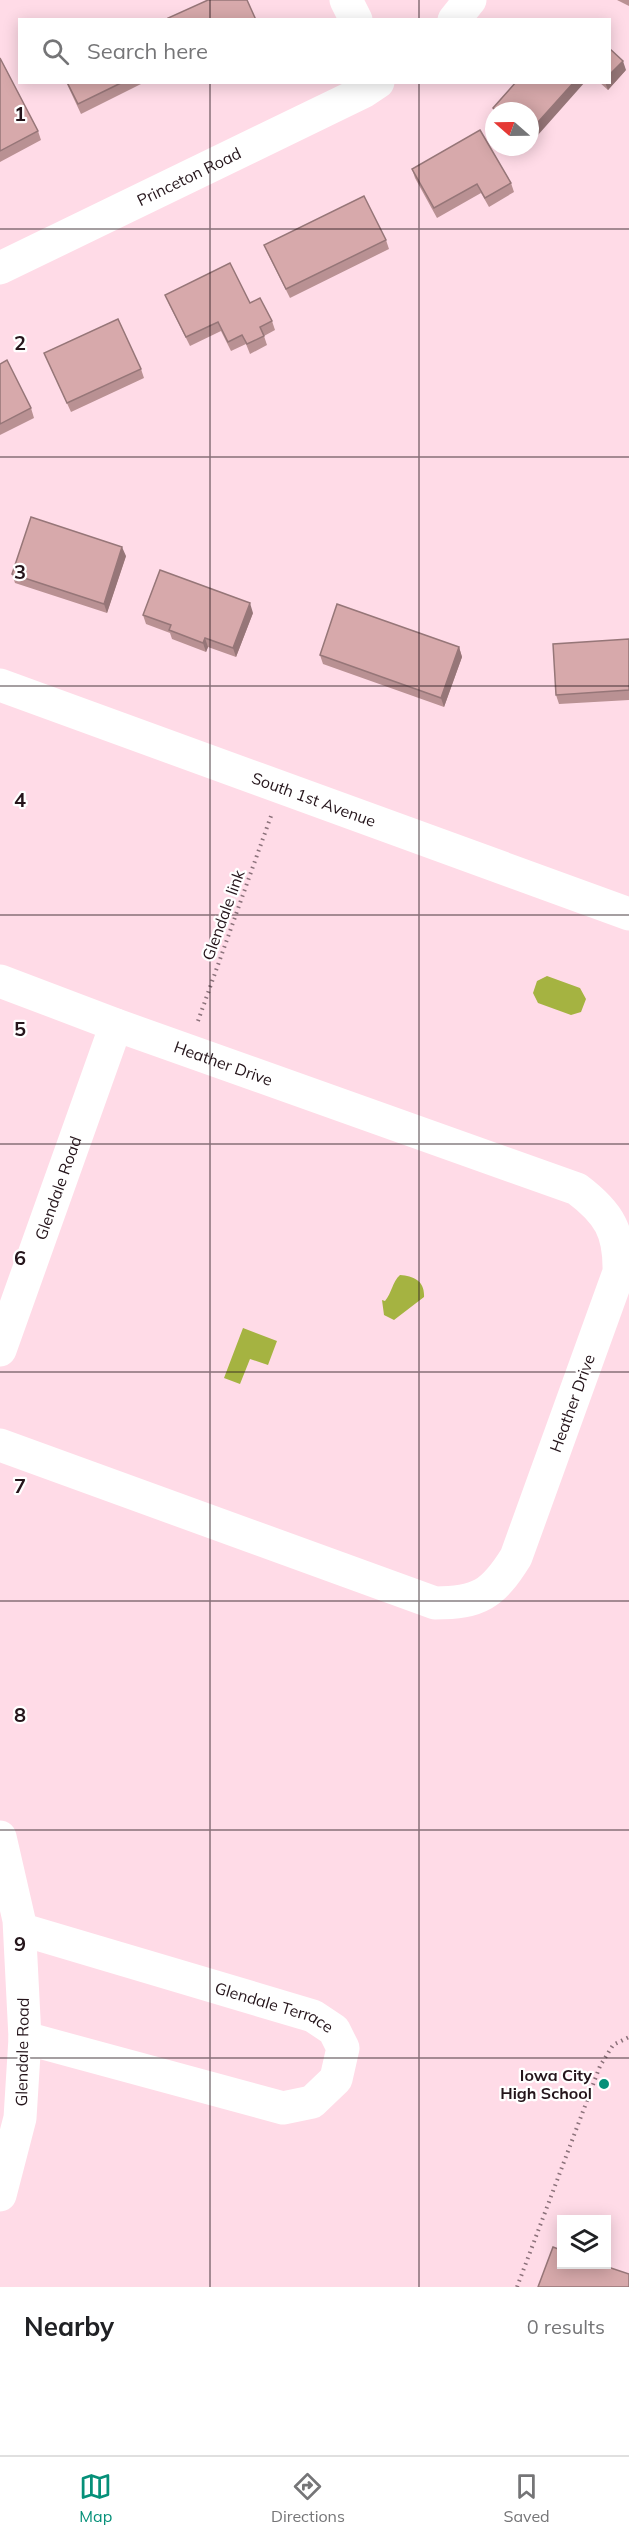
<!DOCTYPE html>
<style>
:root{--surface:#fff;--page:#f2f2f2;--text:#202124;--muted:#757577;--line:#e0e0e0;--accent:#069079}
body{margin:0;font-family:Mulish,sans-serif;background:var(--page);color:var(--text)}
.controls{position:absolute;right:18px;bottom:18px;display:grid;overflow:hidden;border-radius:0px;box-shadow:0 3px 15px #0003}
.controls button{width:54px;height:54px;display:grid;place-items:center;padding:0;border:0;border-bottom:2px solid var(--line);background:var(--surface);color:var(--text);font:30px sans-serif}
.compass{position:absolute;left:485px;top:102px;width:54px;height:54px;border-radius:50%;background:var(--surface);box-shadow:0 3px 15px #0003;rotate:290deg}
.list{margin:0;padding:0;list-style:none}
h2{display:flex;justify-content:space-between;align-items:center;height:78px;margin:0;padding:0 24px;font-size:26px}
h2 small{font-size:20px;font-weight:400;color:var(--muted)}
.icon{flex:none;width:33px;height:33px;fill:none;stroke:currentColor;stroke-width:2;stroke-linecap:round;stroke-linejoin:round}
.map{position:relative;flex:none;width:629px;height:2287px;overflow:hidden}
.search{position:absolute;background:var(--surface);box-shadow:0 3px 15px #0003;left:18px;right:18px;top:18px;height:66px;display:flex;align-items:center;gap:15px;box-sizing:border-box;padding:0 21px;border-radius:0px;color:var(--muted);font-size:22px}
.sheet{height:168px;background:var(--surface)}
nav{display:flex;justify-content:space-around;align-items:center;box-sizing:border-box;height:84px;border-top:2px solid var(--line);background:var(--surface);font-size:16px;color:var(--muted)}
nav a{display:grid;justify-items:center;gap:3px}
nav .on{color:var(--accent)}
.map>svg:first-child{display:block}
.water{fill:#a5b341}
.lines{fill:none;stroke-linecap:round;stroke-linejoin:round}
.path{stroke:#8b717a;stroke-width:4;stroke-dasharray:1.5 4.5;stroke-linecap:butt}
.minor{stroke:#fff;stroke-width:33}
.major{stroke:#fff;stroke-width:33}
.wall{fill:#b99193}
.shaded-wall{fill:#967678}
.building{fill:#d7a9ab;stroke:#967678;stroke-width:1.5}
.grid{fill:none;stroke:#25151b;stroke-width:1.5;stroke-opacity:0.55}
.poi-dot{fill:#069079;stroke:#fff;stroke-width:2}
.labels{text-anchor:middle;stroke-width:4.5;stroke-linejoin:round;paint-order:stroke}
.street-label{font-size:16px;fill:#25151b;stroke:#fff}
.poi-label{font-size:16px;font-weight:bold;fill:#25151b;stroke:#fff;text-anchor:end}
.grid-label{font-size:20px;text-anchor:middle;font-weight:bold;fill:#25151b;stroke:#fff;stroke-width:4.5;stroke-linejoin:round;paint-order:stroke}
</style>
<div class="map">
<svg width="629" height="2287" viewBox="0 0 629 2287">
<rect width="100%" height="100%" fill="#ffdbe7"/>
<path class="water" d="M547,976L580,988L586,999L581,1012L571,1015L538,1003L533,993L537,981Z
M400,1275C414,1276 425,1281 424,1297L394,1320L384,1315L382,1300L385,1301C392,1293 392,1282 400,1275Z
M243,1328L277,1341L268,1365L250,1359L240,1384L224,1378Z"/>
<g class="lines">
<path class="path" d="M198,1021L271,816
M517,2287L600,2066L613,2045L629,2037"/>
<g class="minor">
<path d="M346,0L356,20"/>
<path d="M454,20L470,0"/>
<path id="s1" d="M0,268L363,92L378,82"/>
<path id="s2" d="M0,981L116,1025L577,1189C609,1213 620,1232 619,1272L516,1557C493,1594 479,1603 435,1603L0,1445"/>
<path id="s3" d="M0,1350L116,1025"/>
<path d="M0,1837L19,1920L25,2038L20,2118L0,2195"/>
<path id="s4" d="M20,1929L313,2016L334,2030L343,2048L336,2079L312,2102L283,2108L25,2038"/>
</g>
<path class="major" id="s5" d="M0,685L629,914"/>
</g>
<path class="wall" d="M617,0H629V6Z
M0,58L38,131L41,140L0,162Z
M626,70L608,90L599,82H609Z
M66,82H145L81,114Z
M412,169L511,183L514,192L489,207L481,193L437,218L415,178Z
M386,240L389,249L290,298L268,254L264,245Z
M165,295L250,303L272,321L275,330L264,336L267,345L250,354L246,344L231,351L221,331L190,346L169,304Z
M44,353L141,369L144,378L71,412Z
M0,364L31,408L34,418L0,435Z
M126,556L107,613L15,583L12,574Z
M253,613L236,657L208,647L206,652L172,639L170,633L146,624L143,615Z
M629,639V700L559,704L556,695Z
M459,647L462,657L444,707L323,664L320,655Z"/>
<path class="shaded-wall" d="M623,61L626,70L608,90L605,82H609V75Z
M574,82H585L530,144V131Z
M122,547L126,556L107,613L104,604Z
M250,603L253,613L236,657L233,648Z
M205,638L208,647L206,652L203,643Z
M459,647L462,657L444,707L441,698Z"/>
<path class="building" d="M208,0H247L256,20H169L168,18Z
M609,48L623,61L609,75Z
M0,58L38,131L0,151Z
M67,82H123L78,104Z
M516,82H574L530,131V111H496L493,108Z
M480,130L511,183L485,198L477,184L434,208L412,169Z
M364,196L386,240L286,289L264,245Z
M230,263L250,303L260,298L272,321L260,327L264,336L247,344L242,335L228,342L218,322L186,337L165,295Z
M118,319L141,369L67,403L44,353Z
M7,360L31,408L0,424V364Z
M31,517L122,547L104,604L12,574Z
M160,570L250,603L233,648L205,638L203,643L169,630L171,625L143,615Z
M337,604L459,647L441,698L320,655Z
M629,639V690L556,695L553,644Z
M553,2247L561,2250V2265H602L629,2274V2287H538Z"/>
<path class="grid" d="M210,0V20M419,0V20M210,82V2287M419,82V2287M0,229H629M0,457H629M0,686H629M0,915H629M0,1144H629M0,1372H629M0,1601H629M0,1830H629M0,2058H629"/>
<circle class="poi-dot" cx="604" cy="2084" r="6"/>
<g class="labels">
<g class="street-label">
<text dy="6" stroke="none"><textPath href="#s1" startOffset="210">Princeton Road</textPath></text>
<text dy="6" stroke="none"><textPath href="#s5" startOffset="334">South 1st Avenue</textPath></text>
<text transform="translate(223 915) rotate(-70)" y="6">Glendale link</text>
<text dy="6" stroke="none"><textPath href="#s2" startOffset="238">Heather Drive</textPath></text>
<text dy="6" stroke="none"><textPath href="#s3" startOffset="172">Glendale Road</textPath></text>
<text transform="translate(572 1403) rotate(-70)" y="6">Heather Drive</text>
<text dy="6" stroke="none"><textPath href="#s4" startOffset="266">Glendale Terrace</textPath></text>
<text transform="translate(22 2052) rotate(-89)" y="6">Glendale Road</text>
</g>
<g class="poi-label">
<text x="592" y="2081">Iowa City<tspan x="592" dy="18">High School</tspan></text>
</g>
</g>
<g class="grid-label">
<text x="20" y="121">1</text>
<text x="20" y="350">2</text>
<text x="20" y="579">3</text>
<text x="20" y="807">4</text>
<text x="20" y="1036">5</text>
<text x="20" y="1265">6</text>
<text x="20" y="1493">7</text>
<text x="20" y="1722">8</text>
<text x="20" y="1951">9</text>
</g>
</svg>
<div class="controls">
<button><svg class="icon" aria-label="layers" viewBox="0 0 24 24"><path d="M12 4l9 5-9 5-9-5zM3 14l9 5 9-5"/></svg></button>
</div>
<svg class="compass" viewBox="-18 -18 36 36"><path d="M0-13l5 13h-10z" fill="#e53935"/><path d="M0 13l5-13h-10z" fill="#757577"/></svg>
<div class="search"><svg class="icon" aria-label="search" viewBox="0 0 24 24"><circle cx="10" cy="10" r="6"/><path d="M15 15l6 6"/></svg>Search here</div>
</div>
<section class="sheet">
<h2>Nearby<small>0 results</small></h2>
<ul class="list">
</ul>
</section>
<nav>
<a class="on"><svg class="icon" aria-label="map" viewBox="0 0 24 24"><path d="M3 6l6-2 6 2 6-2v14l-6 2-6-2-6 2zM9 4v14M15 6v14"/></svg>Map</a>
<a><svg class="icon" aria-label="directions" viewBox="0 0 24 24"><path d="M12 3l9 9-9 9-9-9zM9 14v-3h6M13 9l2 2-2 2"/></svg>Directions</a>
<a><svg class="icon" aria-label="saved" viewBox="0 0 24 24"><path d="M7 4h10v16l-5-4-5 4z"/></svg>Saved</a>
</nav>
